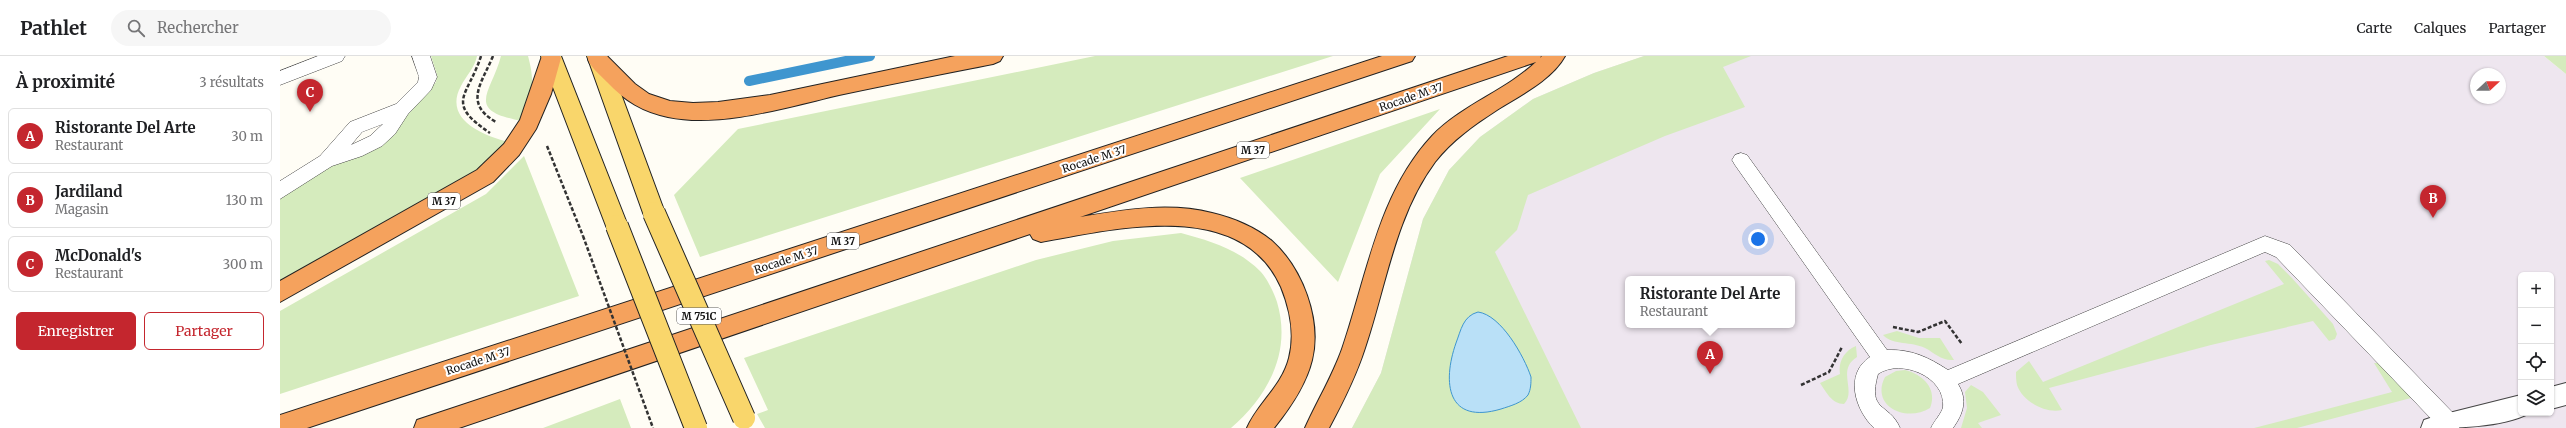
<!DOCTYPE html>
<html lang="fr">
<meta charset="utf-8">
<style>
:root{--surface:#fff;--page:#f6f6f6;--text:#202124;--muted:#757577;--line:#e0e0e0;--accent:#c4262e}
body{margin:0;font-family:Merriweather,serif;background:var(--page);color:var(--text)}
.controls{position:absolute;right:12px;bottom:12px;display:grid;overflow:hidden;border-radius:6px;box-shadow:0 1px 3px #0004}
.controls button{width:36px;height:36px;display:grid;place-items:center;padding:0;border:0;border-bottom:1px solid var(--line);background:var(--surface);color:var(--text);font:20px sans-serif}
.compass{position:absolute;left:2190px;top:12px;width:36px;height:36px;border-radius:50%;background:var(--surface);box-shadow:0 1px 3px #0004;rotate:68deg}
.you{position:absolute;left:1478px;top:183px;width:14px;height:14px;margin:-10px;border:3px solid #fff;border-radius:50%;background:#1a73e8;box-shadow:0 0 0 6px #1a73e833}
.badge{display:grid;place-items:center;width:26px;height:26px;border-radius:50%;background:var(--accent);color:#fff;font-size:13px;font-weight:700}
.pin{position:absolute;translate:-50% -33px;filter:drop-shadow(0 1px 2px #0008)}
.pin::after{content:'';position:absolute;top:21px;width:14px;height:12px;background:inherit;clip-path:polygon(0 0,100% 0,50% 100%)}
.popup{position:absolute;left:1345px;top:220px;width:170px;height:52px;box-sizing:border-box;display:grid;place-content:center;border-radius:6px;background:var(--surface);filter:drop-shadow(0 1px 3px #0005);font-size:13px;white-space:nowrap;color:var(--muted)}
.popup b{font-size:15px;color:var(--text)}
.popup::after{content:'';position:absolute;left:50%;top:100%;margin-left:-8px;border:8px solid transparent;border-top-color:var(--surface)}
.list{margin:0;padding:0;list-style:none}
h2{display:flex;justify-content:space-between;align-items:center;height:52px;margin:0;padding:0 16px;font-size:17px}
h2 small{font-size:13px;font-weight:400;color:var(--muted)}
.list li{display:grid;grid-template-columns:26px 1fr auto;gap:12px;align-items:center;box-sizing:border-box;height:56px;margin:0 8px 8px;padding:0 8px;border:1px solid var(--line);border-radius:6px}
.list b{display:block;font-size:15px;white-space:nowrap}
.list p{margin:0;font-size:13px;white-space:nowrap;color:var(--muted)}
.list em{font-size:13px;font-style:normal;color:var(--muted)}
.actions{display:flex;gap:8px;padding:12px 16px}
.actions a{flex:1;padding:9px 0;border:1px solid var(--accent);border-radius:6px;text-align:center;font-size:14px;color:var(--accent)}
.actions .main{background:var(--accent);color:#fff}
.icon{flex:none;width:22px;height:22px;fill:none;stroke:currentColor;stroke-width:2;stroke-linecap:round;stroke-linejoin:round}
.map{position:relative;flex:none;width:2286px;height:372px;overflow:hidden}
header{display:flex;align-items:center;gap:24px;box-sizing:border-box;height:56px;padding:0 20px;background:var(--surface);border-bottom:1px solid var(--line)}
header strong{font-size:19px}
nav{display:flex;gap:22px;margin-inline-start:auto;font-size:14px}
.search{width:280px;height:36px;background:var(--page);display:flex;align-items:center;gap:10px;box-sizing:border-box;padding:0 14px;border-radius:22px;color:var(--muted);font-size:15px}
main{display:flex}
aside{flex:1;background:var(--surface)}
.map>svg:first-child{display:block}
.industrial{fill:#eee6ef;fill-rule:evenodd}
.green{fill:#d5ebbd}
.water{fill:#b9e0f7;stroke:#3f96cf}
.lines{fill:none;stroke-linecap:round;stroke-linejoin:round}
.stream{stroke:#3f96cf;stroke-width:10}
.lane-casing{stroke:#444;stroke-width:1}
.street-casing{stroke:#444;stroke-width:2}
.primary-casing{stroke:#222;stroke-width:2}
.highway-casing{stroke:#222;stroke-width:2}
.path{stroke:#333;stroke-width:2.5;stroke-dasharray:4 2;stroke-linecap:butt}
.lane{fill:#fff;fill-rule:evenodd}
.street{fill:#fff;fill-rule:evenodd}
.primary{fill:#f9d66b;fill-rule:evenodd}
.highway{fill:#f5a25d;fill-rule:evenodd}
.primary-bridge-casing{stroke:#222;stroke-width:24;stroke-linecap:butt}
.path-bridge{stroke:#333;stroke-width:2.5;stroke-dasharray:4 2;stroke-linecap:butt}
.primary-bridge{stroke:#f9d66b;stroke-width:22}
.labels{text-anchor:middle;stroke-width:4;stroke-linejoin:round;paint-order:stroke}
.shield{fill:#fff;stroke:#585858;stroke-width:1}
.shield-label{font-size:10px;font-weight:bold;fill:#111}
.street-label{font-size:11px;fill:#111;stroke:#fff}
</style>
<header>
<strong>Pathlet</strong>
<div class="search"><svg class="icon" aria-label="search" viewBox="0 0 24 24"><circle cx="10" cy="10" r="6"/><path d="M15 15l6 6"/></svg>Rechercher</div>
<nav><a>Carte</a><a>Calques</a><a>Partager</a></nav>
</header>
<main>
<aside>
<h2>À proximité<small>3 résultats</small></h2>
<ul class="list">
<li><span class="badge">A</span><div><b>Ristorante Del Arte</b><p>Restaurant</p></div><em>30 m</em></li>
<li><span class="badge">B</span><div><b>Jardiland</b><p>Magasin</p></div><em>130 m</em></li>
<li><span class="badge">C</span><div><b>McDonald's</b><p>Restaurant</p></div><em>300 m</em></li>
</ul>
<div class="actions"><a class="main">Enregistrer</a><a>Partager</a></div>
</aside>
<div class="map">
<svg width="2286" height="372" viewBox="0 0 2286 372">
<rect width="100%" height="100%" fill="#fffdf5"/>
<path class="industrial" d="M1364,0H2264L2286,18V372H1072L1101,317L1143,163L1169,114L1200,81L1253,43L1314,17ZM2196,18H2220V42H2196ZM2241,219H2271V357H2241ZM1348,223H1512V269H1348Z"/>
<path class="green" d="M151,0H197C195,11 186,20 181,30C163,63 202,79 228,86L189,122L0,225V141L55,107L103,87L156,26L157,19Z
M221,0H248C256,29 251,37 242,65C184,54 211,38 221,0Z
M815,0H1053L420,201L394,139L458,73Z
M1364,0H1471L1443,11L1465,51L1385,80L1248,139L1237,174L1215,196L1301,372H1072L1101,317L1143,163L1169,114L1200,81L1253,43L1314,17Z
M2264,0H2286V18Z
M1160,53L1100,118L1058,226L960,122Z
M244,100L299,240L0,338V255L206,138Z
M901,177C930,185 958,193 980,215C987,222 994,237 997,246C1012,296 988,340 951,372H485L477,358L488,354L464,302L756,204L833,185Z
M1989,204L1998,208L2011,221L2053,268L2057,278L2055,283L2049,285L2033,265L1931,289L1769,332L1782,354C1766,358 1743,346 1737,329C1736,325 1736,320 1736,316L1749,305L1763,326L2004,228L1985,205Z
M1617,275L1639,282H1660L1674,304C1661,305 1655,297 1645,292C1631,285 1614,290 1603,279Z
M1576,290L1577,301C1556,314 1577,335 1564,348C1552,348 1546,336 1540,327L1560,318C1558,306 1564,295 1576,290Z
M2094,307H2098L2131,338V342L2017,372H1974L2112,336Z
M1625,314C1642,318 1658,332 1650,352C1626,367 1590,350 1605,321L1616,315Z
M1691,329L1703,336L1721,359L1698,367L1702,372H1681L1687,352L1685,336Z
M340,343L351,372H263Z"/>
<path class="water" d="M1198,256C1221,259 1244,300 1251,321C1251,327 1251,333 1248,339C1242,347 1230,350 1221,353C1167,369 1162,327 1176,287C1181,274 1183,260 1198,256Z"/>
<g class="lines">
<path class="stream" d="M469,25L590,0"/>
<g class="lane-casing">
<path id="lane" d="M38,0H65L62,5L0,29V15Z
M132,0H150L157,21L151,34L128,58L115,78L102,90L82,100L52,110L0,143V125L40,100L70,66L116,48L138,26L139,21ZM103,68L90,80L71,89L82,76Z
M1461,97L1467,99L1607,294C1631,293 1648,301 1668,314L1985,180L2010,189L2177,361L2180,368L2179,372H2160L1996,201L1985,196L1678,328C1688,344 1683,358 1673,372H1651C1654,365 1662,357 1663,351C1666,321 1621,302 1598,318C1587,357 1609,346 1620,372H1594C1575,354 1564,318 1590,301L1455,109L1452,104L1455,99Z"/>
</g>
<g class="street-casing">
<path id="street" d="M2286,327V349L2271,353V331Z
M2241,339V357H2250C2221,372 2174,372 2141,372L2144,364L2153,361Z"/>
</g>
<g class="primary-casing">
<path id="primary" d="M261,0H281L348,170L345,176L337,179L329,176L326,170Z
M307,0H327L385,157L382,163L374,166L366,163L363,157Z"/>
</g>
<g class="highway-casing">
<path id="highway" d="M262,0H280L281,2L271,38L256,73L239,99L213,126L0,246V225L197,114L224,88L240,64Z
M308,0H327L355,28L369,38L390,45L413,47L438,46L490,39L675,0H723L720,5L713,8C662,18 610,28 559,39C508,51 440,72 388,61C363,56 345,45 327,26C322,20 306,8 308,0Z
M1102,0H1135L1132,5L27,372H0V359Z
M1228,0H1261L1260,2L1262,0H1285C1272,24 1239,40 1217,54C1194,69 1172,84 1155,106C1115,160 1106,230 1085,292C1076,320 1063,346 1049,372H1025C1037,345 1052,321 1062,293C1087,220 1098,138 1152,80C1182,49 1225,35 1256,6L800,161C843,154 889,146 932,157C953,162 975,171 992,185C1022,212 1042,263 1032,304C1026,329 1010,352 994,372H967C978,347 1002,330 1009,302C1015,279 1010,253 1001,231C961,141 835,173 761,186L753,183L750,178L179,372H134L137,364L146,361Z"/>
</g>
<path class="path" d="M201,0C188,41 164,46 210,77
M213,0C202,27 183,47 216,66
M267,90L303,180
M1613,271L1638,276L1665,265L1682,288
M1521,329L1549,316L1562,291"/>
<use href="#lane" class="lane"/>
<use href="#street" class="street"/>
<use href="#primary" class="primary"/>
<use href="#highway" class="highway"/>
<g class="primary-bridge-casing">
<path id="primary-bridge" d="M374,157L464,362
M337,170L416,372"/>
</g>
<path class="path-bridge" d="M303,180L373,372"/>
<use href="#primary-bridge" class="primary-bridge"/>
</g>
<g class="labels">
<g class="shield">
<rect x="957" y="86" width="32" height="16" rx="3"/>
<rect x="148" y="137" width="32" height="16" rx="3"/>
<rect x="547" y="177" width="32" height="16" rx="3"/>
<rect x="397" y="252" width="44" height="16" rx="3"/>
</g>
<g class="shield-label">
<text x="973" y="98">M 37</text>
<text x="164" y="149">M 37</text>
<text x="563" y="189">M 37</text>
<text x="419" y="264">M 751C</text>
</g>
<g class="street-label">
<text transform="translate(1131 41) rotate(-19)" y="4">Rocade M 37</text>
<text transform="translate(814 103) rotate(-18)" y="4">Rocade M 37</text>
<text transform="translate(506 204) rotate(-18)" y="4">Rocade M 37</text>
<text transform="translate(198 305) rotate(-18)" y="4">Rocade M 37</text>
</g>
</g>
</svg>
<div class="controls">
<button>+</button>
<button>−</button>
<button><svg class="icon" aria-label="locate" viewBox="0 0 24 24"><circle cx="12" cy="12" r="6"/><path d="M12 2v4M12 18v4M2 12h4M18 12h4"/></svg></button>
<button><svg class="icon" aria-label="layers" viewBox="0 0 24 24"><path d="M12 4l9 5-9 5-9-5zM3 14l9 5 9-5"/></svg></button>
</div>
<svg class="compass" viewBox="-18 -18 36 36"><path d="M0-13l5 13h-10z" fill="#e53935"/><path d="M0 13l5-13h-10z" fill="#757577"/></svg>
<div class="you"></div>
<div class="pin badge" style="left:1430px;top:318px">A</div>
<div class="popup"><b>Ristorante Del Arte</b>Restaurant</div>
<div class="pin badge" style="left:2153px;top:162px">B</div>
<div class="pin badge" style="left:30px;top:56px">C</div>
</div>
</main>
